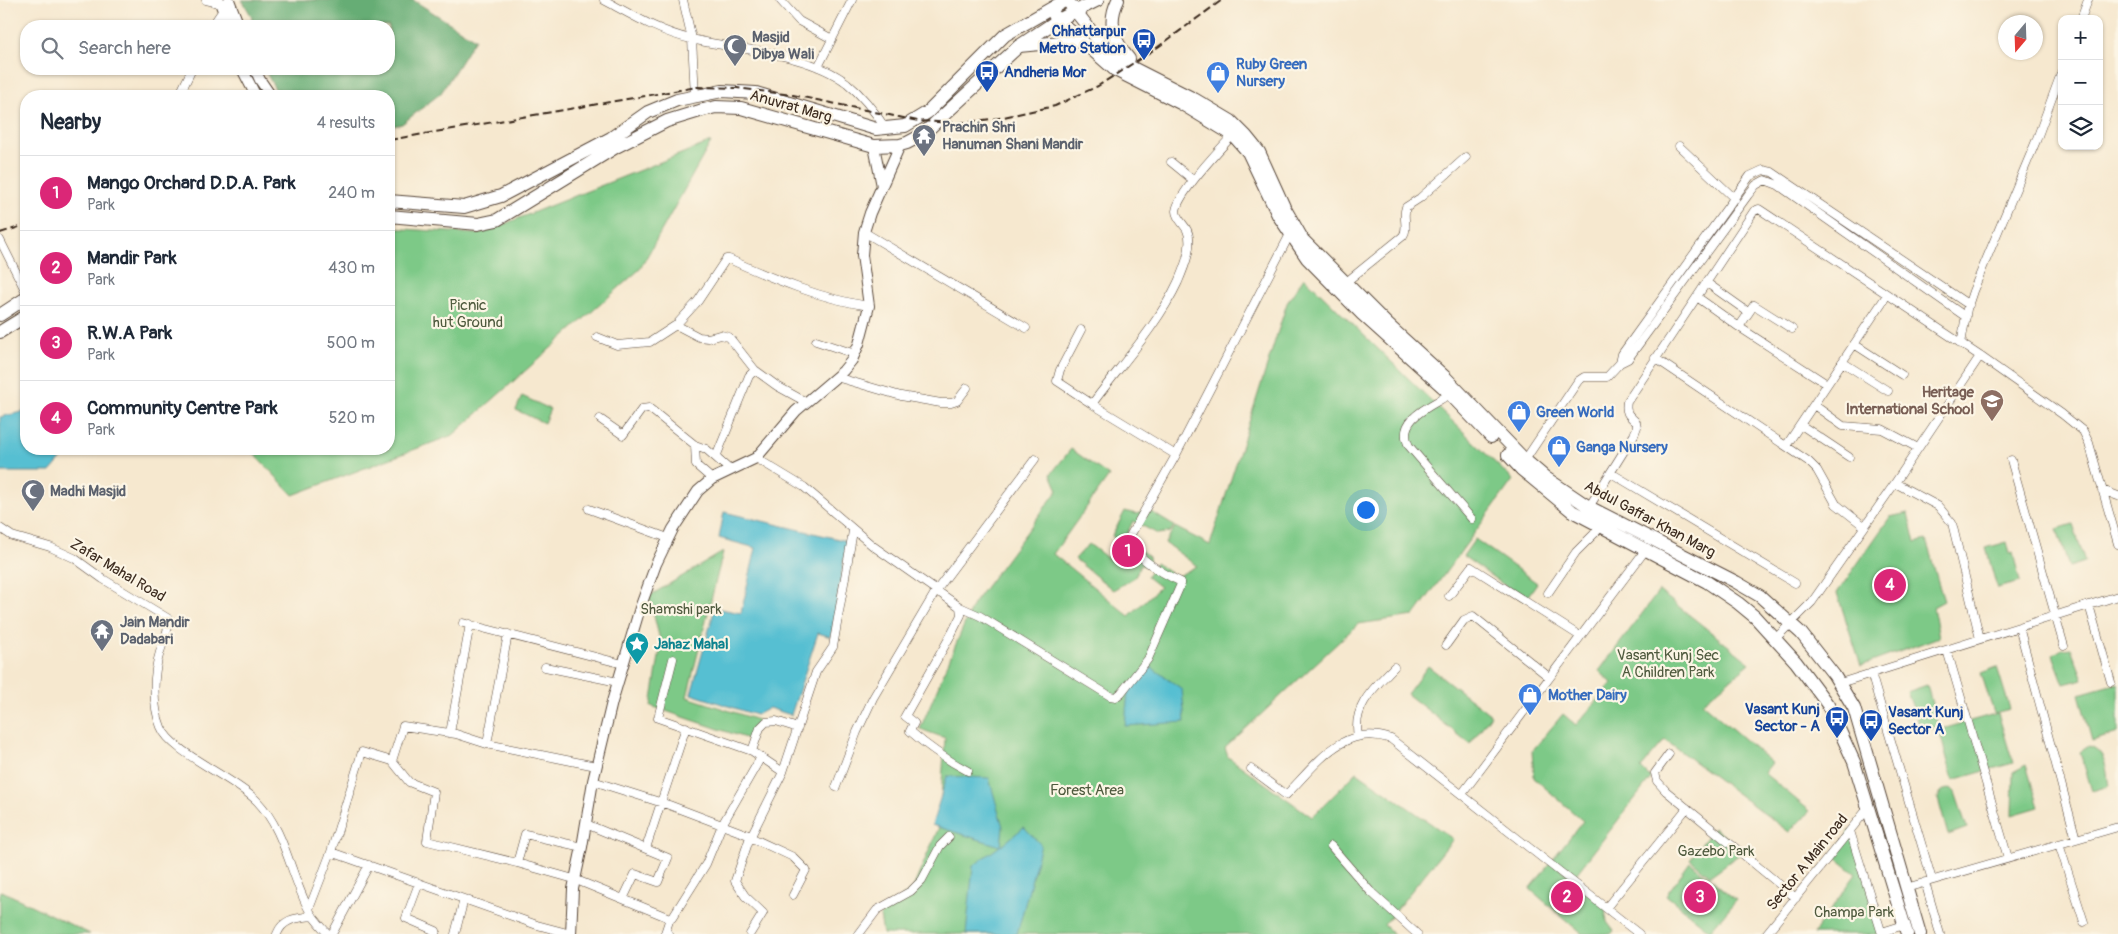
<!DOCTYPE html>
<meta charset="utf-8">
<style>
:root{--surface:#fff;--page:#f6f6f7;--text:#1f2937;--muted:#747a83;--line:#e0e1e3;--accent:#db2777}
body{margin:0;font-family:Pangolin,sans-serif;background:var(--page);color:var(--text)}
.controls{position:absolute;right:15px;top:15px;display:grid;overflow:hidden;border-radius:10px;box-shadow:0 1px 4px #0004}
.controls button{width:45px;height:45px;display:grid;place-items:center;padding:0;border:0;border-bottom:1px solid var(--line);background:var(--surface);color:var(--text);font:25px sans-serif}
.compass{position:absolute;left:1998px;top:15px;width:45px;height:45px;border-radius:50%;background:var(--surface);box-shadow:0 1px 4px #0004;rotate:199deg}
.you{position:absolute;left:1365px;top:509px;width:18px;height:18px;margin:-12px;border:4px solid #fff;border-radius:50%;background:#1a73e8;box-shadow:0 0 0 8px #1a73e833}
.badge{display:grid;place-items:center;width:32px;height:32px;border-radius:50%;background:var(--accent);color:#fff;font-size:16px;font-weight:700}
.pin{position:absolute;translate:-50% -50%;border:2px solid #fff;box-shadow:0 1px 5px #0006}
.list{margin:0;padding:0;list-style:none}
h2{display:flex;justify-content:space-between;align-items:center;height:65px;margin:0;padding:0 20px;font-size:21px}
h2 small{font-size:16px;font-weight:400;color:var(--muted)}
.list li{display:grid;grid-template-columns:32px 1fr auto;gap:15px;align-items:center;box-sizing:border-box;height:75px;padding:0 20px;border-top:1px solid var(--line)}
.list b{display:block;font-size:19px;white-space:nowrap}
.list p{margin:0;font-size:16px;white-space:nowrap;color:var(--muted)}
.list em{font-size:16px;font-style:normal;color:var(--muted)}
.icon{flex:none;width:28px;height:28px;fill:none;stroke:currentColor;stroke-width:2;stroke-linecap:round;stroke-linejoin:round}
.map{position:relative;flex:none;width:2118px;height:934px;overflow:hidden}
.search{position:absolute;background:var(--surface);box-shadow:0 1px 4px #0004;left:20px;top:20px;width:375px;height:55px;display:flex;align-items:center;gap:12px;box-sizing:border-box;padding:0 18px;border-radius:20px;color:var(--muted);font-size:19px}
.panel{position:absolute;background:var(--surface);box-shadow:0 1px 4px #0004;left:20px;top:90px;width:375px;height:365px;border-radius:20px}
.map>svg:first-child{display:block}
.green{fill:#7dc987;stroke:#5c7a52}
.forest{fill:#66ad74;stroke:#506c49}
.water{fill:#56bfd2;stroke:#487478}
.lines{fill:none;stroke-linecap:round;stroke-linejoin:round}
.minor-casing{stroke:#574639;stroke-width:9}
.tertiary-casing{stroke:#574639;stroke-width:12}
.primary-casing{stroke:#574639;stroke-width:14}
.trunk-casing{stroke:#574639;stroke-width:14}
.minor{stroke:#fff;stroke-width:8}
.tertiary{stroke:#fff;stroke-width:10}
.primary{stroke:#fff;stroke-width:12}
.trunk{stroke:#fff;stroke-width:12}
.rail{stroke:#3b2a1e;stroke-width:2;stroke-dasharray:8 4;stroke-linecap:butt}
.labels{text-anchor:middle;stroke-width:4.5;stroke-linejoin:round;paint-order:stroke}
.transit-label{font-size:15px;font-weight:bold;fill:#164399;stroke:#fcf5e5;text-anchor:end}
.worship-label{font-size:15px;font-weight:bold;fill:#5b616d;stroke:#fcf5e5;text-anchor:start}
.shop-label{font-size:15px;font-weight:bold;fill:#366cbe;stroke:#fcf5e5;text-anchor:start}
.street-label{font-size:15px;fill:#3b2a1e;stroke:#fcf5e5}
.park-label{font-size:15px;fill:#4f5a3e;stroke:#fcf5e5}
.education-label{font-size:15px;font-weight:bold;fill:#785e54;stroke:#fcf5e5;text-anchor:end}
.culture-label{font-size:15px;font-weight:bold;fill:#0d838f;stroke:#fcf5e5;text-anchor:start}
</style>
<div class="map">
<svg width="2118" height="934" viewBox="0 0 2118 934">
<rect width="100%" height="100%" fill="#fcf5e5"/>
<filter id="ink" filterUnits="userSpaceOnUse"><feTurbulence type="fractalNoise" baseFrequency=".02" numOctaves="2"/><feDisplacementMap in="SourceGraphic" scale="10" xChannelSelector="R" yChannelSelector="G"/><feConvolveMatrix kernelMatrix="1 2 1 2 8 2 1 2 1" color-interpolation-filters="sRGB"/></filter>
<filter id="wash" filterUnits="userSpaceOnUse"><feTurbulence type="fractalNoise" baseFrequency=".0096" numOctaves="4" result="noise"/><feDisplacementMap in="SourceGraphic" scale="20" xChannelSelector="R" yChannelSelector="G"/><feGaussianBlur stdDeviation="1.12" result="paint"/><feColorMatrix in="noise" values="0 0 0 0 0 0 0 0 0 0 0 0 0 0 0 0 0 1.4 0 .05"/><feComposite in="paint" operator="in"/></filter>
<g filter="url(#wash)">
<rect width="100%" height="100%" fill="#f6e8cf"/>
<path class="green" d="M711,142L640,269L453,435L293,495L250,449H389V228L479,234Z
M1304,277L1513,480L1414,616L1358,624L1225,748L1228,757L1312,817L1357,772L1453,839L1384,925L1394,934H883L880,916L913,888L939,827L945,738L920,729L973,604L1058,490L1051,474L1071,449L1109,476L1053,554L1129,616L1160,587L1147,577L1156,563L1176,577L1197,566L1165,543L1175,527L1210,545L1287,303Z
M522,396L550,409L544,423L516,410Z
M1148,510L1174,526L1170,532L1158,534L1133,521L1125,538L1149,557L1150,567L1140,565L1135,577L1113,590L1075,559L1089,544L1110,560L1119,542L1112,536L1125,511L1136,514Z
M1908,513L1915,543L1926,540C1933,561 1937,581 1944,601L1933,607L1939,637L1861,666L1837,593L1890,517Z
M2073,524L2085,562L2069,567L2057,529Z
M1475,539L1537,583L1525,600L1463,556Z
M2007,542L2010,554L2013,553L2020,582L1997,588L1986,548Z
M723,552L687,697L758,720L751,740L651,706L661,644L649,596Z
M1659,591L1750,663L1702,703L1772,763L1764,773L1810,811L1789,832L1665,740L1641,768L1651,778L1573,878L1551,861L1583,821L1534,778L1532,751L1563,714L1576,725L1612,683L1599,671Z
M2071,648L2083,679L2064,684L2053,655L2062,649Z
M1428,666L1491,715L1470,744L1407,694Z
M1997,667L2010,709L1994,713L1981,673Z
M2118,683V733L2092,741L2079,694Z
M1927,685L1938,726L1922,732L1907,692Z
M1998,713L2013,763L1953,780L1939,730Z
M2089,746C2107,751 2106,770 2109,786L2092,791L2080,752Z
M2026,765L2039,807L2012,815L2013,772Z
M1951,788L1955,792L1967,828L1948,835L1938,799L1941,791Z
M1714,828L1744,851L1710,876L1690,859Z
M1851,830L1883,934H1813L1856,874L1832,855Z
M1551,862L1605,905L1607,922L1614,931L1611,934H1582L1530,889Z
M1690,862L1736,900L1710,931L1666,895Z
M0,891L4,892L90,934H0Z"/>
<path class="forest" d="M242,0H413L475,39L441,93L402,124L389,127V96H279L264,69H389V26H251L252,17Z"/>
<path class="water" d="M26,411V449H70L50,472H0V417Z
M724,512L847,541L831,637L818,633L791,715L769,708L756,715L691,694L715,608L741,613L756,548L719,538Z
M1148,665L1182,689L1185,722L1125,726L1128,689Z
M947,776L989,778L1003,827L1001,846L1024,827L1041,845L1017,934H966L973,866L1000,846L932,825Z"/>
</g>
<g filter="url(#ink)">
<g class="lines">
<g class="minor-casing">
<path id="minor" d="M206,0L223,4
M604,0C632,15 660,32 691,39C738,50 807,52 847,83C863,96 875,112 886,129
M683,0L692,39L695,96
M780,0L799,21L832,39
M2081,19L2088,0
M212,26L223,10
M818,67L852,0
M179,96L192,69
M1679,146L1735,199
M1171,162L1193,180
M864,232L1026,328
M0,240L26,292
M1345,283L1403,236C1409,228 1402,217 1406,207L1420,198L1466,157
M1707,283L1748,312
M1697,297L1739,327L1827,384
M676,325L699,337L708,338L721,335L729,337L755,370L777,386L806,402
M1739,327L1754,305L1792,329
M1081,330L1060,370L1057,381L1092,404
M597,337L617,345L650,342L676,325L698,301L726,259H729C773,279 821,299 869,306
M816,341L855,354
M1854,344L1902,375
M1961,344L1967,309L1973,291L2036,141L2062,71
M1655,358L1808,461L1817,470L1836,504L1864,526
M1842,362L1888,391
M1620,363L1628,359L1748,195L1756,185L1765,180L1778,185L1966,317
M836,377L901,396L941,403H951L957,401L967,388
M1450,394C1431,406 1395,419 1409,446L1472,519
M1814,405L1843,426L1882,429L1918,448
M600,419L623,435L642,409L649,408L695,445L696,465L712,479
M1801,425L1849,457
M695,445L706,449L730,470
M1786,446L1887,295
M1176,455L1092,404C1120,366 1158,325 1178,282C1184,268 1194,245 1187,230C1184,224 1176,218 1176,211C1178,193 1220,149 1233,135
M716,457L749,376L755,370
M756,458L804,487L873,546L960,607L961,615L952,633L905,716L914,723L910,731C928,747 947,760 968,771
M1525,460L1578,381L1584,377H1607L1620,363L1622,354L1750,176L1763,170L1772,172L1969,305
M2011,460L2064,646
M1611,473L1795,583
M1895,483L1938,506L1952,523L1980,639
M2102,490L2118,496
M1589,507L1634,435L1637,427L1636,422C1628,415 1625,412 1627,402L1754,211L1759,209L1980,356L2062,414L2083,431L2089,443L2118,544
M589,509L668,538
M0,528L12,536L50,547L74,558L103,579L169,619C169,631 163,642 160,652C153,674 152,705 161,727C170,752 235,778 257,801C285,830 290,874 309,910C314,919 321,926 328,934
M1548,593L1576,552L1601,527
M1449,596L1471,567L1580,636
M2089,605L2111,682
M960,607L980,616L1110,696L1116,697L1121,693L1148,659L1181,584V582C1166,575 1128,555 1130,536L1176,455L1290,234
M463,623L623,664
M2019,627L2076,839
M1775,639L1812,602L1895,483L1980,356
M1446,645L1464,620L1473,616L1549,677
M1947,650L2008,858
M673,659L658,718L752,751L783,772
M545,667L618,682
M1871,673L1932,880
M1840,683L2118,596
M450,733L470,624
M1358,736C1352,706 1375,687 1394,667
M487,744L508,634
M752,751L760,728L766,722L776,721L798,728
M1669,754L1655,773L1657,781L1666,791L1796,898
M1251,769L1286,795C1316,765 1343,722 1391,739L1639,934
M593,781L669,805L751,836L783,772L816,672L833,647L853,531
M836,787L857,732L873,698L936,591L1035,459
M1462,794L1647,548
M586,824L668,858L658,882L635,874L623,899
M1850,831L1882,934
M2059,844L2084,922
M1331,846L1370,891L1417,934
M582,847L525,834L517,863L427,841L434,792L409,782L392,761L403,726L456,734L487,744L596,766
M646,848L686,727
M331,852L537,925L571,934
M517,863L574,879L667,917L672,918L706,864L722,825L761,757
M1925,882L1940,934
M419,883L406,918L436,931L435,934
M1906,888L2118,827
M1606,908L1687,808
M309,909L331,852L362,752L392,761
M1885,931L1904,925
M277,934C283,918 298,918 313,916
M332,934L369,865
M455,934L464,899
M669,934L665,933L670,918
M750,934L763,913L745,896L735,881L750,837L793,857L806,870L793,895
M859,934L877,910L911,891L922,880L940,846L949,837
M1766,934L1869,807"/>
</g>
<g class="tertiary-casing">
<path id="tertiary" d="M219,0L229,26
M229,0L239,26
M242,69L256,96
M255,69L260,80L271,96
M874,146L882,186
M571,934L573,889L582,847L593,781L612,702L640,608L656,564L673,529L698,491L712,479L756,458L796,411L843,371L852,360L859,344L869,306L862,255L864,232L870,213L900,145"/>
</g>
<g class="primary-casing">
<path id="primary" d="M1118,0C1107,22 1114,42 1129,59
M1070,4L1095,36L1125,64L1194,99L1231,121L1246,136L1259,152L1284,207L1303,240L1388,325L1446,378L1525,460L1546,478L1589,507L1736,582L1760,596L1801,633L1834,675L1854,708L1920,934
M1052,12L1058,20L1115,70L1182,104L1233,135L1248,152L1278,215L1307,258L1362,314L1443,387L1491,437
M1019,46L1082,40
M1508,455L1521,469L1572,511L1707,582L1738,603L1755,617L1796,662L1828,705L1854,762L1907,934"/>
</g>
<g class="trunk-casing">
<path id="trunk" d="M389,201L464,207L501,196L611,138L648,112L677,100L722,91L756,93L876,129L905,126L928,112L1005,35L1066,0
M389,216L478,224L497,220L616,147L667,121L703,110L716,107L741,108L874,146L900,145L907,143L922,135L1019,46L1058,20L1098,0
M0,315L26,298
M0,332L26,316"/>
</g>
<use href="#minor" class="minor"/>
<use href="#tertiary" class="tertiary"/>
<use href="#primary" class="primary"/>
<use href="#trunk" class="trunk"/>
<path class="rail" d="M389,140L697,87L737,88L793,95L918,121L958,123L999,118L1055,106L1098,86L1158,47L1222,0
M0,233L26,225"/>
</g>
</g>
<defs>
<g id="bus-pin" transform="scale(1.25)"><path d="M0 17L-7.5 6A9.5 9.5 0 1 1 7.5 6Z" fill="#1a4fb4" stroke="#fcf5e5"/><path d="M-5-6H5V4H4V6H2V4H-2V6H-4V4H-5ZM-3.5-4V0h7V-4ZM-3.5 1.2v1.5H-2V1.2ZM2 1.2v1.5H3.5V1.2Z" fill="#fff"/></g>
<g id="mosque-pin" transform="scale(1.25)"><path d="M0 17L-7.5 6A9.5 9.5 0 1 1 7.5 6Z" fill="#6b7280" stroke="#fcf5e5"/><path d="M3.5-4.9A6 6 0 1 0 3.5 4.9A5 5 0 1 1 3.5-4.9Z" fill="#fff"/></g>
<g id="shop-pin" transform="scale(1.25)"><path d="M0 17L-7.5 6A9.5 9.5 0 1 1 7.5 6Z" fill="#3f7fe0" stroke="#fcf5e5"/><path d="M-5-2.5h2.3a2.7 3.5 0 0 1 5.4 0H5L5.5 6h-11ZM-1.5-2.5h3a1.5 2.3 0 0 0-3 0Z" fill="#fff"/></g>
<g id="temple-pin" transform="scale(1.25)"><path d="M0 17L-7.5 6A9.5 9.5 0 1 1 7.5 6Z" fill="#6b7280" stroke="#fcf5e5"/><path d="M0-6L5-2H3V0L6.5 2.5H4V6H1.5V3h-3V6H-4V2.5H-6.5L-3 0V-2H-5Z" fill="#fff"/></g>
<g id="school-pin" transform="scale(1.25)"><path d="M0 17L-7.5 6A9.5 9.5 0 1 1 7.5 6Z" fill="#8d6e63" stroke="#fcf5e5"/><path d="M0-5L7-2L0 1L-7-2ZM-4 1L0 2.5L4 1V4Q0 6-4 4Z" fill="#fff"/></g>
<g id="sight-pin" transform="scale(1.25)"><path d="M0 17L-7.5 6A9.5 9.5 0 1 1 7.5 6Z" fill="#0f9aa8" stroke="#fcf5e5"/><path d="M0-6L1.8-2.2L6-1.7L2.9 1.2L3.7 5.4L0 3.3L-3.7 5.4L-2.9 1.2L-6-1.7L-1.8-2.2Z" fill="#fff"/></g>
</defs>
<g fill-rule="evenodd">
<use href="#bus-pin" x="1144" y="40"/>
<use href="#mosque-pin" x="735" y="46"/>
<use href="#bus-pin" x="987" y="72"/>
<use href="#shop-pin" x="1218" y="73"/>
<use href="#temple-pin" x="924" y="136"/>
<use href="#school-pin" x="1992" y="401"/>
<use href="#shop-pin" x="1519" y="412"/>
<use href="#shop-pin" x="1559" y="447"/>
<use href="#mosque-pin" x="33" y="491"/>
<use href="#temple-pin" x="102" y="631"/>
<use href="#sight-pin" x="637" y="644"/>
<use href="#shop-pin" x="1530" y="695"/>
<use href="#bus-pin" x="1837" y="718"/>
<use href="#bus-pin" x="1871" y="721"/>
</g>
<g class="labels">
<g class="transit-label">
<text x="1126" y="36">Chhattarpur<tspan x="1126" dy="17">Metro Station</tspan></text>
<text x="1004" y="77" text-anchor="start">Andheria Mor</text>
<text x="1820" y="714">Vasant Kunj<tspan x="1820" dy="17">Sector - A</tspan></text>
<text x="1888" y="717" text-anchor="start">Vasant Kunj<tspan x="1888" dy="17">Sector A</tspan></text>
</g>
<g class="worship-label">
<text x="752" y="42">Masjid<tspan x="752" dy="17">Dibya Wali</tspan></text>
<text x="942" y="132">Prachin Shri<tspan x="942" dy="17">Hanuman Shani Mandir</tspan></text>
<text x="50" y="496">Madhi Masjid</text>
<text x="120" y="627">Jain Mandir<tspan x="120" dy="17">Dadabari</tspan></text>
</g>
<g class="shop-label">
<text x="1236" y="69">Ruby Green<tspan x="1236" dy="17">Nursery</tspan></text>
<text x="1536" y="417">Green World</text>
<text x="1576" y="452">Ganga Nursery</text>
<text x="1548" y="700">Mother Dairy</text>
</g>
<g class="street-label">
<text transform="translate(791 106) rotate(16)" y="5">Anuvrat Marg</text>
<text transform="translate(1650 519) rotate(28)" y="5">Abdul Gaffar Khan Marg</text>
<text transform="translate(118 570) rotate(31)" y="5">Zafar Mahal Road</text>
<text transform="translate(1807 862) rotate(-51)" y="5">Sector A Main road</text>
</g>
<g class="park-label">
<text x="468" y="310">Picnic<tspan x="468" dy="17">hut Ground</tspan></text>
<text x="681" y="614">Shamshi park</text>
<text x="1668" y="660">Vasant Kunj Sec<tspan x="1668" dy="17">A Children Park</tspan></text>
<text x="1087" y="795">Forest Area</text>
<text x="1716" y="856">Gazebo Park</text>
<text x="1854" y="917">Champa Park</text>
</g>
<g class="education-label">
<text x="1974" y="397">Heritage<tspan x="1974" dy="17">International School</tspan></text>
</g>
<g class="culture-label">
<text x="654" y="649">Jahaz Mahal</text>
</g>
</g>
</svg>
<div class="controls">
<button>+</button>
<button>−</button>
<button><svg class="icon" aria-label="layers" viewBox="0 0 24 24"><path d="M12 4l9 5-9 5-9-5zM3 14l9 5 9-5"/></svg></button>
</div>
<svg class="compass" viewBox="-18 -18 36 36"><path d="M0-13l5 13h-10z" fill="#e53935"/><path d="M0 13l5-13h-10z" fill="#747a83"/></svg>
<div class="you"></div>
<div class="pin badge" style="left:1128px;top:551px">1</div>
<div class="pin badge" style="left:1567px;top:897px">2</div>
<div class="pin badge" style="left:1700px;top:897px">3</div>
<div class="pin badge" style="left:1890px;top:585px">4</div>
<div class="search"><svg class="icon" aria-label="search" viewBox="0 0 24 24"><circle cx="10" cy="10" r="6"/><path d="M15 15l6 6"/></svg>Search here</div>
<section class="panel">
<h2>Nearby<small>4 results</small></h2>
<ul class="list">
<li><span class="badge">1</span><div><b>Mango Orchard D.D.A. Park</b><p>Park</p></div><em>240 m</em></li>
<li><span class="badge">2</span><div><b>Mandir Park</b><p>Park</p></div><em>430 m</em></li>
<li><span class="badge">3</span><div><b>R.W.A Park</b><p>Park</p></div><em>500 m</em></li>
<li><span class="badge">4</span><div><b>Community Centre Park</b><p>Park</p></div><em>520 m</em></li>
</ul>
</section>
</div>
